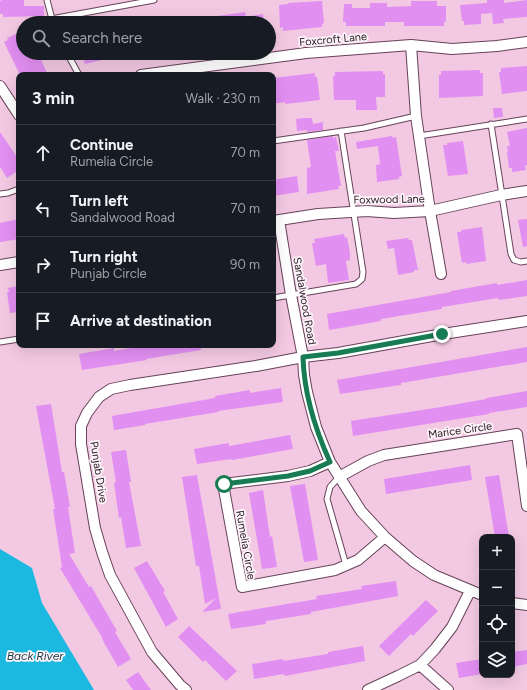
<!DOCTYPE html>
<meta charset="utf-8">
<style>
:root{--surface:#171b24;--page:#20242c;--text:#f1f3f6;--muted:#9ea1a6;--line:#363941}
body{margin:0;font-family:Figtree,sans-serif;background:var(--page);color:var(--text)}
.controls{position:absolute;right:12px;bottom:12px;display:grid;overflow:hidden;border-radius:8px;box-shadow:0 4px 16px #0002}
.controls button{width:36px;height:36px;display:grid;place-items:center;padding:0;border:0;border-bottom:1px solid var(--line);background:var(--surface);color:var(--text);font:20px sans-serif}
.stop{position:absolute;width:12px;height:12px;margin:-9px;border:3px solid #177b53;border-radius:50%;background:#fff}
.stop.end{background:#177b53;border-color:#fff;box-shadow:0 1px 4px #0008}
.list{margin:0;padding:0;list-style:none}
h2{display:flex;justify-content:space-between;align-items:center;height:52px;margin:0;padding:0 16px;font-size:17px}
h2 small{font-size:13px;font-weight:400;color:var(--muted)}
.list li{display:grid;grid-template-columns:26px 1fr auto;gap:12px;align-items:center;box-sizing:border-box;height:56px;padding:0 16px;border-top:1px solid var(--line)}
.list b{display:block;font-size:15px;white-space:nowrap}
.list p{margin:0;font-size:13px;white-space:nowrap;color:var(--muted)}
.list em{font-size:13px;font-style:normal;color:var(--muted)}
.icon{flex:none;width:22px;height:22px;fill:none;stroke:currentColor;stroke-width:2;stroke-linecap:round;stroke-linejoin:round}
.map{position:relative;flex:none;width:527px;height:690px;overflow:hidden}
.search{position:absolute;background:var(--surface);box-shadow:0 4px 16px #0002;left:16px;top:16px;width:260px;height:44px;display:flex;align-items:center;gap:10px;box-sizing:border-box;padding:0 14px;border-radius:22px;color:var(--muted);font-size:15px}
.panel{position:absolute;background:var(--surface);box-shadow:0 4px 16px #0002;left:16px;top:72px;width:260px;height:276px;border-radius:8px}
.map>svg:first-child{display:block}
.water{fill:#1bb9df}
.building{fill:#e28ff2}
.lines{fill:none;stroke-linecap:round;stroke-linejoin:round}
.lane-casing{stroke:#664259;stroke-width:7}
.street-casing{stroke:#664259;stroke-width:12}
.lane{stroke:#fff;stroke-width:5}
.street{stroke:#fff;stroke-width:10}
.route{stroke:#177b53;stroke-width:5}
.labels{text-anchor:middle;stroke-width:3.5;stroke-linejoin:round;paint-order:stroke}
.street-label{font-size:11px;fill:#261721;stroke:#fef5fa}
.water-label{font-size:12px;font-style:italic;fill:#213e47;stroke:#fef5fa}
</style>
<div class="map">
<svg width="527" height="690" viewBox="0 0 527 690">
<rect width="100%" height="100%" fill="#f3c8e3"/>
<path class="water" d="M0,549L32,568L42,603L94,690H0Z"/>
<path class="building" d="M2,0H24V6H44V16L3,17V14H0V1Z
M487,0H504V3L527,0V17L503,19L504,23L493,24L492,13L481,14V24L464,25V21H462L460,5L487,3Z
M322,1L324,23L322,24V27L283,31V27L280,28L279,5L288,4V3Z
M411,1H437V6H446V22H444V26H404V22H385V26H346V22H343L344,4H352V8H370V3H387V7L411,6Z
M245,12L246,17L263,14L264,23H205L204,18Z
M23,31V53H38L48,75H20L4,42L8,40L7,38Z
M82,53H117L118,56L85,64Z
M527,66V91L502,94L499,72H501V68Z
M480,70V73H483V96L439,98V75H441V71Z
M383,71V74H385V97H376L377,110H356V100H334L333,76H335V72Z
M315,73V77H317L320,100L285,104V102L273,104V78Z
M493,108H502L503,117L494,118Z
M304,118H312L313,124L323,122V130L307,132V130L297,131L296,119Z
M527,128V165L525,166L526,170L512,172V168H509L507,152H508L507,146H510L507,132Z
M0,132L19,160V170L7,178L0,167Z
M333,136V138L336,137L339,151H335L341,186H338L339,189L307,194V168L311,167L307,140Z
M392,136L393,138L396,137L402,176L399,177V179L377,182L376,165L380,164L378,146L357,149L356,142Z
M463,141L468,174L448,176L443,145H447V143Z
M297,176L299,192L273,196V180Z
M19,219V239L0,242V223Z
M527,219V246L523,247L518,220Z
M482,227L486,261L466,264V262L462,263L457,232H461V230Z
M344,234L345,238L347,237L350,253V260L346,261L349,280L328,283L326,264L316,266L312,243H315L314,239Z
M408,238L409,240H412L418,270H414V272L398,275L394,248L388,249L386,241Z
M527,280V296L499,300L498,298L442,307V309L381,319V321L329,330L327,314L451,292V291L497,283V285Z
M19,286V312L10,313L7,292H9L8,288Z
M148,345H200L201,350L146,359L147,360L82,370L79,354L114,348V351Z
M527,347V362L401,383V385L340,394L337,380Z
M281,388L283,402L218,411V412L145,424V425L114,430L112,416L215,398V396L250,390V393Z
M527,391V407L489,413V414L353,436L351,421L435,408L486,399V398Z
M51,404L62,472H64L70,507H68L75,553L69,554L89,587L91,586L117,631L115,632L131,659L118,667L102,639H103L60,568L62,567L53,509H55L36,406Z
M290,435L293,449L232,460L231,459L197,464L194,449L229,443V446Z
M126,450L131,482H129L141,546L126,548L121,517L119,518L114,483L116,482L111,452Z
M470,465L472,480L386,494L384,479Z
M197,475L221,609L202,612L216,598L205,604L199,566H196L182,477Z
M499,475L509,537H495L485,477Z
M305,484L318,560L304,562L290,486Z
M263,490L270,537L272,536L277,567L262,569L249,493Z
M147,561L165,591L163,592L178,619L166,627L134,568Z
M396,581L398,596L311,612V614L266,621V624L231,629L228,614L317,599L316,596L362,589L361,586Z
M426,600L438,611L413,636L411,634L389,656L379,646Z
M189,626L237,671L226,681L205,660L203,662L178,637Z
M363,646L365,661L285,676L284,674L254,679L252,664L283,659V661L328,654V652Z
M527,650V664L512,667V652Z
M482,659V674L459,678L456,663Z
M138,672L151,690H133L126,680Z"/>
<g class="lines">
<g class="lane-casing">
<path id="lane" d="M47,0L53,23
M51,19L154,0
M67,53L79,75
M491,124L511,254L514,260L521,262L527,261
M419,136L527,119
M273,141L364,128L416,116
M0,194L8,193L19,189
M273,298L356,284L362,279L363,272L341,131
M0,342L19,339
M339,477L330,487L327,499L346,565"/>
</g>
<g class="street-casing">
<path id="street" d="M411,45L416,116L430,211L441,274
M141,75L306,53L411,45L452,49L497,46L527,42
M0,86L19,115
M279,220L291,295L303,357L304,375L307,392L316,427L330,462L361,511L385,537L413,561L434,575L482,595
M273,221L318,214L367,211L394,213L430,211L501,195L527,191
M0,265L19,262
M330,462L310,471L288,476L223,484L242,587L335,570L358,560L385,537
M339,477L368,461L384,455L517,434L527,506
M512,603L527,605
M420,665L448,690
M186,690L180,685L152,652L110,575L102,552L95,528L81,444V426L87,413L99,397L111,389L130,385L256,366L303,357L338,353L443,334L527,321
M368,690L398,676L420,665L435,649L452,627L470,591"/>
</g>
<use href="#lane" class="lane"/>
<use href="#street" class="street"/>
</g>
<g class="lines">
<path class="route" d="M224,484L288,476L310,471L330,462C315,429 304,394 303,357L338,353L442,334"/>
</g>
<g class="labels">
<g class="street-label">
<text transform="translate(333 39) rotate(-5)" y="4">Foxcroft Lane</text>
<text transform="translate(389 199) rotate(-1)" y="4">Foxwood Lane</text>
<text transform="translate(305 301) rotate(80)" y="4">Sandalwood Road</text>
<text transform="translate(460 430) rotate(-8)" y="4">Marice Circle</text>
<text transform="translate(99 472) rotate(81)" y="4">Punjab Drive</text>
<text transform="translate(246 545) rotate(80)" y="4">Rumelia Circle</text>
</g>
<g class="water-label">
<text x="35" y="660">Back River</text>
</g>
</g>
</svg>
<div class="controls">
<button>+</button>
<button>−</button>
<button><svg class="icon" aria-label="locate" viewBox="0 0 24 24"><circle cx="12" cy="12" r="6"/><path d="M12 2v4M12 18v4M2 12h4M18 12h4"/></svg></button>
<button><svg class="icon" aria-label="layers" viewBox="0 0 24 24"><path d="M12 4l9 5-9 5-9-5zM3 14l9 5 9-5"/></svg></button>
</div>
<div class="stop" style="left:224px;top:484px"></div>
<div class="stop end" style="left:442px;top:334px"></div>
<div class="search"><svg class="icon" aria-label="search" viewBox="0 0 24 24"><circle cx="10" cy="10" r="6"/><path d="M15 15l6 6"/></svg>Search here</div>
<section class="panel">
<h2>3 min<small>Walk · 230 m</small></h2>
<ul class="list">
<li><svg class="icon" aria-label="ahead" viewBox="0 0 24 24"><path d="M12 20V5M6 11l6-6 6 6"/></svg><div><b>Continue</b><p>Rumelia Circle</p></div><em>70 m</em></li>
<li><svg class="icon" aria-label="left" viewBox="0 0 24 24"><path d="M17 20v-9H6M10 6l-5 5 5 5"/></svg><div><b>Turn left</b><p>Sandalwood Road</p></div><em>70 m</em></li>
<li><svg class="icon" aria-label="right" viewBox="0 0 24 24"><path d="M7 20v-9h11M14 6l5 5-5 5"/></svg><div><b>Turn right</b><p>Punjab Circle</p></div><em>90 m</em></li>
<li><svg class="icon" aria-label="arrive" viewBox="0 0 24 24"><path d="M6 21V4h12l-3 4 3 4H6"/></svg><div><b>Arrive at destination</b></div></li>
</ul>
</section>
</div>
